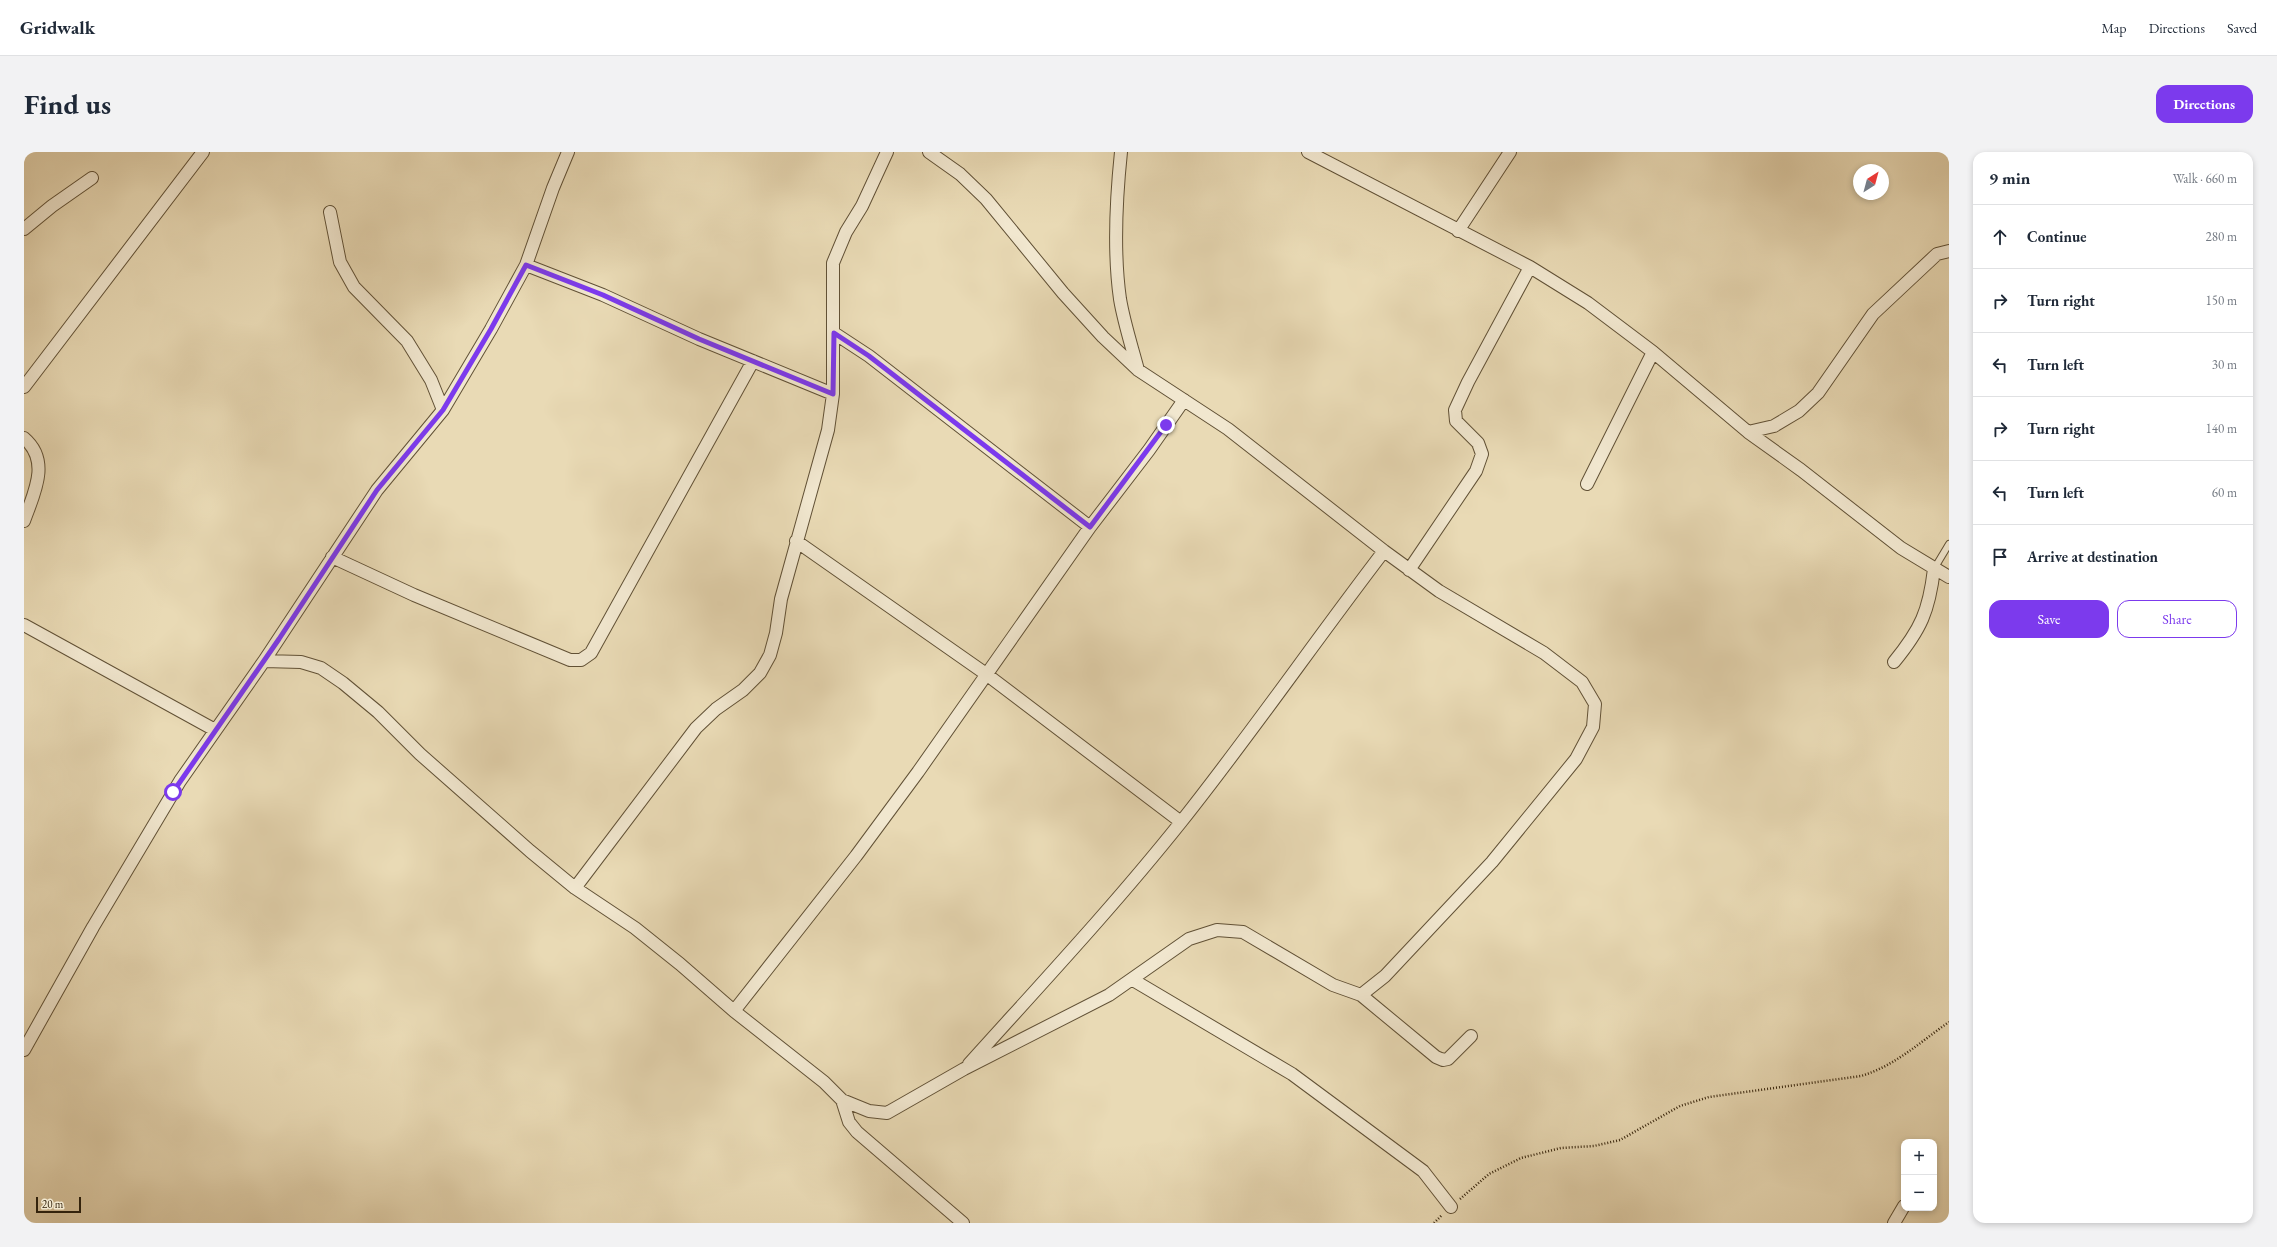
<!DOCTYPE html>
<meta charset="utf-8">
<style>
:root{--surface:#fff;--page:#f2f2f3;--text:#1f2937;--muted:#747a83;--line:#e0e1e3;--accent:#7c3aed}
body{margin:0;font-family:"EB Garamond",serif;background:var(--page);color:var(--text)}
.controls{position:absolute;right:12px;bottom:12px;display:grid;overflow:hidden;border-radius:8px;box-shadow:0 2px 6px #0003}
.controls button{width:36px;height:36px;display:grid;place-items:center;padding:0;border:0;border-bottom:1px solid var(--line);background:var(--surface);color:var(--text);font:20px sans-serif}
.compass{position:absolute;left:1829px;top:12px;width:36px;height:36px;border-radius:50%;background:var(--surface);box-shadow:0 2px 6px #0003;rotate:36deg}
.scale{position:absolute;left:12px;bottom:10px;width:45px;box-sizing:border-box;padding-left:4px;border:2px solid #34230c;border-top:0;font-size:11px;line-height:14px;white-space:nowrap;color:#34230c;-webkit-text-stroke:3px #f1e7cf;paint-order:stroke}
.stop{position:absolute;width:12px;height:12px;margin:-9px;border:3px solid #7c3aed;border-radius:50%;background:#fff}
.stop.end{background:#7c3aed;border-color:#fff;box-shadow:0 1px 4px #0008}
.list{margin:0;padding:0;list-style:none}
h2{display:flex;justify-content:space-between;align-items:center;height:52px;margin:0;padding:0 16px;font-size:17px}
h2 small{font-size:13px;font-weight:400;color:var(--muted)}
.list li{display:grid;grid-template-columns:26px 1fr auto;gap:12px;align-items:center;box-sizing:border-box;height:64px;padding:0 16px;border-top:1px solid var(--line)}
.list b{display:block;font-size:15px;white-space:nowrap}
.list em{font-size:13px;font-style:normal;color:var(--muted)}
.actions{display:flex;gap:8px;padding:12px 16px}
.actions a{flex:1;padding:9px 0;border:1px solid var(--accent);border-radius:12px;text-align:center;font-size:14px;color:var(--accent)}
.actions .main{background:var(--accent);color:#fff}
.icon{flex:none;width:22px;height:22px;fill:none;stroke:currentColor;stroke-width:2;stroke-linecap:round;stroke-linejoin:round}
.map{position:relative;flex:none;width:1925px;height:1071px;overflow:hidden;border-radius:12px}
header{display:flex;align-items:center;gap:24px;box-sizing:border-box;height:56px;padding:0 20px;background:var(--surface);border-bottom:1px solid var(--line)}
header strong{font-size:19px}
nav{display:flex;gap:22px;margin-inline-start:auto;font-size:14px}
.intro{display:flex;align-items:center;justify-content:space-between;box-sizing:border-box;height:96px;padding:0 24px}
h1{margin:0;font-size:28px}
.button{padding:10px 18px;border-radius:12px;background:var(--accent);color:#fff;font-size:14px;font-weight:700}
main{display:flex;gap:24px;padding:0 24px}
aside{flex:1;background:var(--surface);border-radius:12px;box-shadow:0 2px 6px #0003}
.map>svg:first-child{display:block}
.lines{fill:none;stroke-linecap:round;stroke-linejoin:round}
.lane-casing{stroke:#615136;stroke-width:8}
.street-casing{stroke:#615136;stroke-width:14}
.path{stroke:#34230c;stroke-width:2.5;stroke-dasharray:1 2;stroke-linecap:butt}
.lane{stroke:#f1e7cf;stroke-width:6}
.street{stroke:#f1e7cf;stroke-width:12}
.route{stroke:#7c3aed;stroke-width:5}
</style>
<header>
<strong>Gridwalk</strong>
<nav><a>Map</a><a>Directions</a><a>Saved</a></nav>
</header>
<div class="intro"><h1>Find us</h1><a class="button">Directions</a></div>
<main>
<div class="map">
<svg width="1925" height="1071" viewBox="0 0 1925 1071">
<rect width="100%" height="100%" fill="#e9dab5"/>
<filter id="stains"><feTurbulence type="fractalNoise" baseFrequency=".005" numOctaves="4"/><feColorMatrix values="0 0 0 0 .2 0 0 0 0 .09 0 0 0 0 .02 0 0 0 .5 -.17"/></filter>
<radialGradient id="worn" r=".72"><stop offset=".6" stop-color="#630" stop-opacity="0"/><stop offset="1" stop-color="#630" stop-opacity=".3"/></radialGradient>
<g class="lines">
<g class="lane-casing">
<path id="lane" d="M1910,417L1925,392"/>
</g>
<g class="street-casing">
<path id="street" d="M1097,0C1092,48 1089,98 1096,147C1100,171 1108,195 1114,218
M1284,0L1506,115L1564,151L1629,200L1724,280L1777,318L1877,396L1925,425
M306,60L316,110L330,135L383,189L407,228L419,258
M0,77L28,54L68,26
M1434,79L1486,0
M502,113L579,143L675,187L809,242
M810,181L845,204L1066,375
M0,235L179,0
M1724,280L1750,274L1775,259L1794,241L1849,162L1913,102L1925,99
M0,286C27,309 10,341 0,369
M1563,332L1629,200
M772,389L962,522L1157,670
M308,405L390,443L546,508H557L567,501L729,209
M1385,418L1452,319L1458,302L1454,291L1432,269L1431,258L1444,230L1506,115
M0,473L191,578
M240,509L277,510L297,516L319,531L354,560L396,602L506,699L551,736L611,776L656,812L710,859L800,930L818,948L825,970L833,980L939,1071
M1870,510C1897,477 1905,459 1910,417
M551,736L672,576L692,557L719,538L736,521L746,503L752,481L757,447L804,278L809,242V111L822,80L838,54L863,0
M1109,828L1268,922L1399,1019L1427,1055
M1337,843L1412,905L1419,908L1424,907L1447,884
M710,859L832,704L894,620L1066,375L1125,298L1160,248
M0,898L69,775L156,629L240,509L353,338L419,258L467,177L502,113L529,36L544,0
M945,912C1017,832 1090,754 1157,670C1227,582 1291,489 1360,399
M818,948L845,959L863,961L940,917L1085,843L1165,787L1193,778L1219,780L1309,833L1337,843L1361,824L1468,710L1552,607L1569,575L1571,552L1558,530L1520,501L1415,439L1360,399L1204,277L1114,218L1079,185L1039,141L962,47L936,22L905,0
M1870,1071L1880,1054"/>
</g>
<path class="path" d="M1436,1047L1465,1022L1497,1006L1537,996L1570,994L1596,988L1656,954L1685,945L1837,924C1871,914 1896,890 1925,870
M1410,1071L1418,1063"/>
<use href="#lane" class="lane"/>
<use href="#street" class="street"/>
</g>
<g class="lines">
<path class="route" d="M149,640L255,487L353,338L419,258L467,177L502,113L579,143L675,187L809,242L810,181L845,204L1066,375L1142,273"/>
</g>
<rect width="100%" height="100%" filter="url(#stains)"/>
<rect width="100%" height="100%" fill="url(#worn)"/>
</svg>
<div class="controls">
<button>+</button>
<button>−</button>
</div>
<svg class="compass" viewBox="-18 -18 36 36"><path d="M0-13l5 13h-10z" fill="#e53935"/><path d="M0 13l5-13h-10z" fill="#747a83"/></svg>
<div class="scale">20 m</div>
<div class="stop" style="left:149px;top:640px"></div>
<div class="stop end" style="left:1142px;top:273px"></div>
</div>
<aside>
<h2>9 min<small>Walk · 660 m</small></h2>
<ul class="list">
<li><svg class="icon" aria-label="ahead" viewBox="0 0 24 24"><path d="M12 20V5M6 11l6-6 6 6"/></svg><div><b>Continue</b></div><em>280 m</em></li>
<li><svg class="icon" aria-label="right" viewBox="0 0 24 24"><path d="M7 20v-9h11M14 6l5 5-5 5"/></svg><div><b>Turn right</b></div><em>150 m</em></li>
<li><svg class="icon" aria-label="left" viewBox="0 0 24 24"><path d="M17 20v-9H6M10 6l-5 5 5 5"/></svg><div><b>Turn left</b></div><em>30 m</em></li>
<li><svg class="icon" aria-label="right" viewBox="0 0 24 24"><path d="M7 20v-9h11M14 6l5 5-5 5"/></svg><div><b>Turn right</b></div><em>140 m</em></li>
<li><svg class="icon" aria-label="left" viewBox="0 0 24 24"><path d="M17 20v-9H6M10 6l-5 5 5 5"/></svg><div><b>Turn left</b></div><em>60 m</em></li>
<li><svg class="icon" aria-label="arrive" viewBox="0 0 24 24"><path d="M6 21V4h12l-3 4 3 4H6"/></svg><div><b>Arrive at destination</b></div></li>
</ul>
<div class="actions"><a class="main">Save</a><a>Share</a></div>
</aside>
</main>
